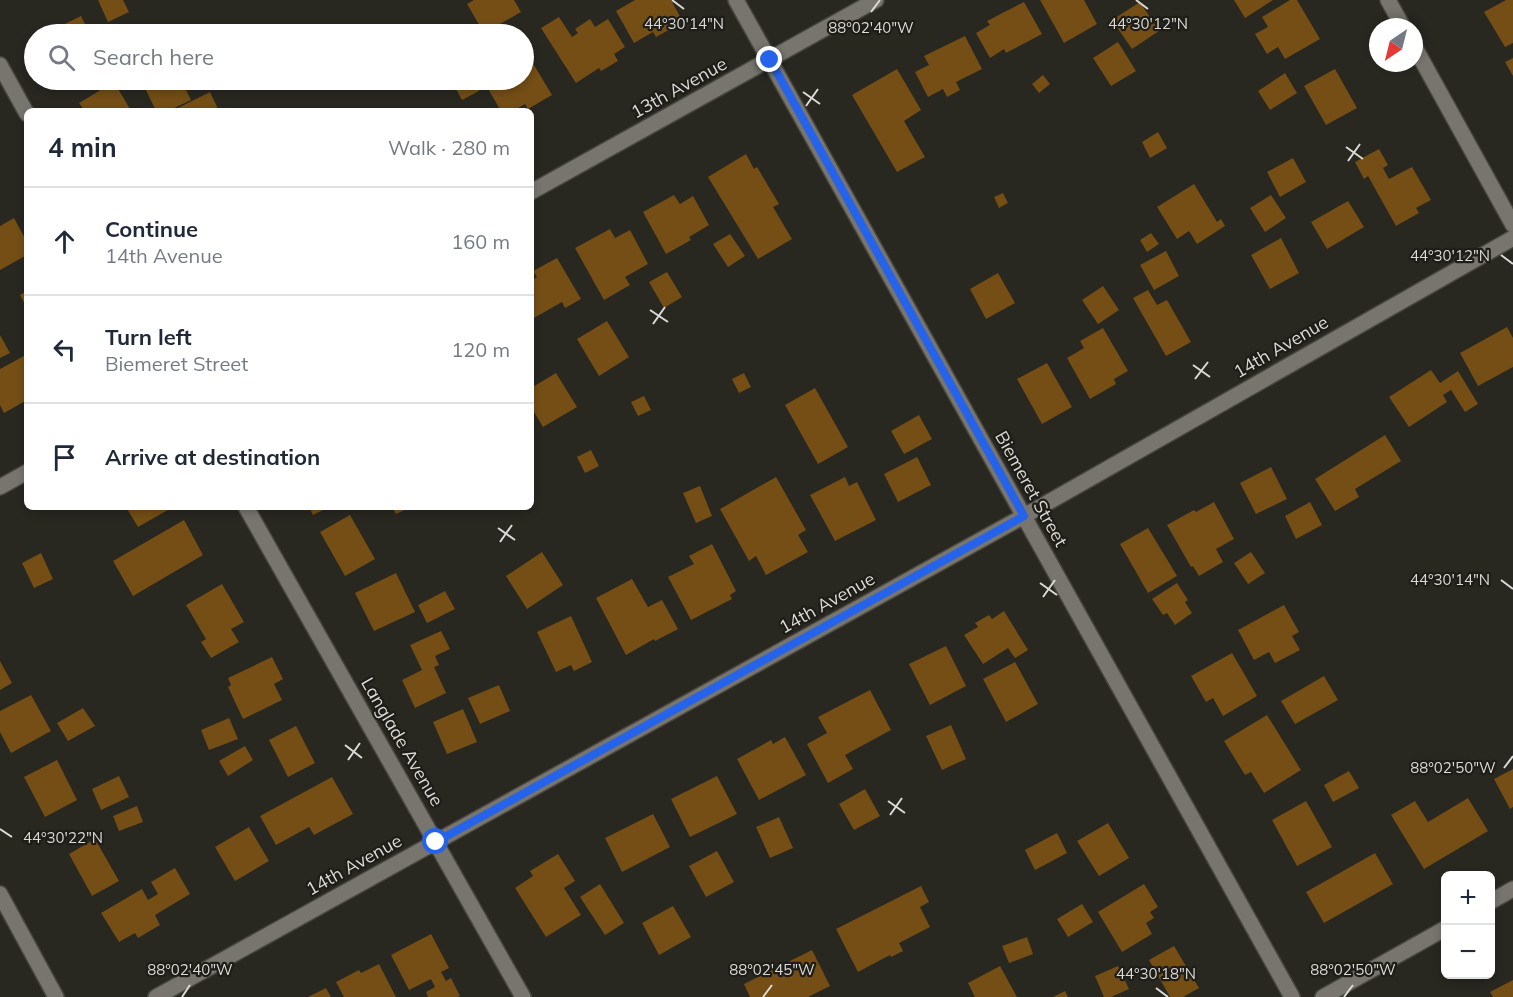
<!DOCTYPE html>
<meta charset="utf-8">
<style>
:root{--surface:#fff;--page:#f2f2f3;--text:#1f2937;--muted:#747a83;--line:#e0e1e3}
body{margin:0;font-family:Mulish,sans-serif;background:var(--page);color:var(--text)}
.controls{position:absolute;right:18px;bottom:18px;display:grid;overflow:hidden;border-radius:9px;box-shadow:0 3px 9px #0003}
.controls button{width:54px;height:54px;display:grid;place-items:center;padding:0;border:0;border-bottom:2px solid var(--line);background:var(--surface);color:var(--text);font:30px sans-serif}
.compass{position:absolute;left:1369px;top:18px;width:54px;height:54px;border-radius:50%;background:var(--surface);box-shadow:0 3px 9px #0003;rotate:215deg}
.stop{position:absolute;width:18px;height:18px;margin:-14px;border:4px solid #2563eb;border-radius:50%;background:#fff}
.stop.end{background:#2563eb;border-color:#fff;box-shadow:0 2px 6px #0008}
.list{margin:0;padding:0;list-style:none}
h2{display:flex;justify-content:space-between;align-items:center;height:78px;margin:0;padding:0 24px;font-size:26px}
h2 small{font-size:20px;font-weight:400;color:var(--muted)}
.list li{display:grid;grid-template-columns:39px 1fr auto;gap:18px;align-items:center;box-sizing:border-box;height:108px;padding:0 24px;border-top:2px solid var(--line)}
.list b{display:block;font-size:22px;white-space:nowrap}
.list p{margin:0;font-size:20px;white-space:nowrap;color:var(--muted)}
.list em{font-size:20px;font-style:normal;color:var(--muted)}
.icon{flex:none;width:33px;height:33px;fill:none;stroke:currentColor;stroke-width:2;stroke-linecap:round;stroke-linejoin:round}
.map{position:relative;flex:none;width:1513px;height:997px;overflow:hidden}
.search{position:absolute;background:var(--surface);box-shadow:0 3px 9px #0003;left:24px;top:24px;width:510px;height:66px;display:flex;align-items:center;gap:15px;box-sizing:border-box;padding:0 21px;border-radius:33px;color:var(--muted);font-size:22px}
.panel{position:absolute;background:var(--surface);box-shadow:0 3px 9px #0003;left:24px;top:108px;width:510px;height:402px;border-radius:9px}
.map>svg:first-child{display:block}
.building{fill:#744e15}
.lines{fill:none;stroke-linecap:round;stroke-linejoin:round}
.minor-casing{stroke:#46453f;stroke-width:18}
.minor{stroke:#77756e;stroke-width:15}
.route{stroke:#2563eb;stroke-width:8}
.ticks{fill:none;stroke:#dbdad6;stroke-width:2}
.labels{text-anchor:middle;stroke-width:4.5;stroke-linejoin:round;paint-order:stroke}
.street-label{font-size:18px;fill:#dbdad6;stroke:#1f1d17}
.ticks-label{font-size:15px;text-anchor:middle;fill:#dbdad6;stroke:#1f1d17;stroke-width:4.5;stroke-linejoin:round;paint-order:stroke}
</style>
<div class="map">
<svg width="1513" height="997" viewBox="0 0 1513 997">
<rect width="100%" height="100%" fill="#282720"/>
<path class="building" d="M98,0H123L129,12L108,22Z
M474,0H514L521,12L484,33L467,4Z
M635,0H671L683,22L656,37L653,32L634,43L616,11Z
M1040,0H1084L1097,24L1064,43Z
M1234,0H1273L1245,18Z
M1290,0H1297L1320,39L1285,59L1278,47L1267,54L1255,34L1268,27L1262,17Z
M1506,0H1513V43L1505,47L1484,12Z
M1024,2L1042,34L1006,53L1004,49L990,58L976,33L990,25L987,21Z
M1140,2L1159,31L1132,49L1112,20Z
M81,16L90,34H44Z
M559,17L572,37L578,33L575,29L590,19L595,27L608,19L625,47L614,54L618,61L601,71L599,68L576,83L541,28Z
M965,36L982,69L956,82L960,90L947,97L943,89L928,97L915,72L929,65L924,56Z
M1118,42L1136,71L1111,86L1093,58Z
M528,55L552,95L528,109L525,104L513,111H501L487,87L500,80H524V57Z
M1513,58V76L1505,62Z
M897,69L921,110L904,121L925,157L897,172L852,95Z
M1335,69L1357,108L1326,125L1304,86Z
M1285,73L1297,93L1270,110L1258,91Z
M1043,75L1050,84L1039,93L1032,84Z
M162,80H181L191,100L168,111H156L145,88Z
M451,80H473L479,91L462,100Z
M114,82L130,109L126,111H85L79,103Z
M210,92L219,111H172Z
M1158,132L1167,148L1150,158L1142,142Z
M1379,149L1388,165L1383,168L1389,179L1412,167L1431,200L1416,208L1419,213L1396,226L1368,176L1364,179L1355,162Z
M746,154L754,169L757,167L779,204L773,207L792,239L758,259L708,177Z
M1293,158L1306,182L1280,197L1267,172Z
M1194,184L1217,222L1221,219L1225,226L1197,244L1189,231L1177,239L1157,207Z
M1003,193L1008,203L999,208L994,197Z
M674,195L680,204L693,196L709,225L689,237L691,240L666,254L643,212Z
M1271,195L1286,218L1265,232L1250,208Z
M1348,201L1364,227L1327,249L1311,222Z
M14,218L27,242V255L0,270V226Z
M610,229L615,238L630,230L648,264L625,277L630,285L604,300L575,248Z
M1151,233L1159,244L1147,252L1140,240Z
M730,234L745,256L728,267L713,244Z
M1281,238L1299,273L1270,289L1251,255Z
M1166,251L1179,276L1154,290L1140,265Z
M557,258L581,299L565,308L562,302L532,319L531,316V281L537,277L533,271Z
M667,272L682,297L664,308L649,282Z
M998,273L1015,303L986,319L970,289Z
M1103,286L1119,310L1098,324L1082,300Z
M1148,290L1157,305L1167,300L1191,342L1166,356L1133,298Z
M27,291V308L20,295Z
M607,321L629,357L599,376L577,339Z
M1507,327L1513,338V367L1478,386L1460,353Z
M1103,328L1128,371L1114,379L1116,384L1090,399L1067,358L1084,348L1080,341Z
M0,335L10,353L0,358Z
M24,356L27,363V400L4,413L0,405V369Z
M1047,363L1072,407L1042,424L1017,379Z
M1431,370L1440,383L1458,371L1478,404L1465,412L1451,390L1443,395L1447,402L1409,427L1389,397Z
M556,373L577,407L543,427L531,407V388Z
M744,373L751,387L739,393L732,379Z
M815,388L848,447L818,464L785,405Z
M644,396L651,410L638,416L631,402Z
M919,415L932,439L904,454L891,431Z
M1385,435L1401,461L1355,489L1359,497L1335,511L1315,479Z
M591,450L599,466L585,473L577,457Z
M917,457L931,485L898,502L884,474Z
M1271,467L1287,499L1256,514L1240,483Z
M776,477L806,530L798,535L808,552L766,575L756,556L749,561L720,509Z
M845,477L849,486L857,482L876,520L835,541L810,495Z
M700,486L712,516L696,523L683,493Z
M1214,502L1234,539L1216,549L1223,562L1199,576L1193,566L1191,567L1167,525L1194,510L1196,512Z
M1310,502L1322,525L1296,539L1285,516Z
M126,507H173L138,527Z
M309,507H329L313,515Z
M392,507H411L396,514Z
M350,515L375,559L345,576L320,532Z
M184,520L203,555L133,596L113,561Z
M1148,528L1177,576L1148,593L1120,544Z
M712,544L736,591L730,595L732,599L691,620L668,577L694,564L689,556Z
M542,552L563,585L527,609L506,576Z
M1251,552L1265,573L1248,584L1234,563Z
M41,553L53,579L34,588L22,563Z
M396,573L415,612L374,631L355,593Z
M632,579L648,607L662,600L678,629L655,641L654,639L626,655L596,598Z
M1177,583L1188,600L1185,602L1192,613L1175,625L1167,613L1163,615L1152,599Z
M222,584L244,622L231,629L239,642L211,658L201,642L206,639L186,605Z
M445,591L455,609L427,623L418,605Z
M1284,605L1299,632L1292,636L1300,650L1275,663L1269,652L1254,660L1238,630Z
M1004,611L1028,650L1015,658L1008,648L983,664L964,635L978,627L975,623L989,615L992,619Z
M571,616L592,662L574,671L571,665L556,672L537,632Z
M441,631L450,649L435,656L439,665L434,667L446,693L415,708L402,680L422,670L410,645Z
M946,646L966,686L930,705L909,664Z
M1232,653L1257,696L1223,716L1213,698L1206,702L1191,676Z
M272,657L283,679L274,684L282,700L243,719L228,687L231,685L228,678Z
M0,661L12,683L0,690Z
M1015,662L1038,704L1006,722L983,679Z
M1324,676L1338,700L1295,724L1281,701Z
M499,685L510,711L480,724L468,698Z
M870,690L891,730L845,755L853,769L828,783L807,744L827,733L818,717Z
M31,695L51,731L11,753L0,732V711Z
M83,708L95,726L68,741L57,723Z
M463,709L477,742L447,754L433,722Z
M1267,715L1301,770L1264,793L1251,772L1245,775L1224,741Z
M229,718L238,739L209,750L201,730Z
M951,725L966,759L942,770L926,736Z
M296,726L315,763L288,777L269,740Z
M785,737L806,775L759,800L737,759L771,740L773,744Z
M245,746L253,760L228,776L219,761Z
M57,760L77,800L45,817L24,777Z
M1513,769V807L1510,809L1494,779Z
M1349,771L1359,788L1333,802L1324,785Z
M119,776L129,797L101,810L92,789Z
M717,776L737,814L690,837L671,799Z
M332,777L353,814L314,835L309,827L276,845L260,816Z
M865,789L880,816L854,830L839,804Z
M1468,798L1488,831L1424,869L1391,815L1415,801L1428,822Z
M1306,801L1332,847L1297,866L1272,820Z
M137,806L143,822L119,831L113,816Z
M653,814L670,847L622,872L605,838Z
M779,817L793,848L770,858L756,827Z
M1108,823L1129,858L1099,876L1077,841Z
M249,827L269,861L235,881L215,847Z
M1057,833L1067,853L1035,870L1025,850Z
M95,839L119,881L92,896L69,854Z
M717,851L734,882L706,897L689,866Z
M1375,853L1393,884L1324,923L1306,892Z
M558,854L575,881L564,888L581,915L546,937L515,888L533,876L530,871Z
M175,868L190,894L155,915L160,925L138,938L135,933L119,942L101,913L142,889L148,900L158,894L151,882Z
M600,884L624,923L605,935L580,897Z
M1144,884L1158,907L1150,912L1154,918L1146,923L1152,934L1122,952L1098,912Z
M921,886L929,902L920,907L930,927L899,943L903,951L891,957L890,955L858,972L836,929Z
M1082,904L1093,922L1068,937L1057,919Z
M673,906L691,937L659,955L642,923Z
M431,934L449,968L441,972L446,981L451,978L460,996L457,997H428L426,992L435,987L431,979L409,990L391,955Z
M1027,937L1033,954L1009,963L1002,946Z
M1174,946L1199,988L1183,997H1170L1149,960Z
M812,950L830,986L808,997H750L744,984Z
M379,964L396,997H344L336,982L359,970L361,973Z
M1000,966L1017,997H975L968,983Z
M1118,966L1129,989L1111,997H1104L1095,976Z
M1513,980V997H1493L1490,992Z
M326,988L331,997H308Z
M1065,991L1068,997H1053Z"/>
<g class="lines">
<g class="minor-casing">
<path id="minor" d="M736,0L1292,997
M1388,0L1403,27
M1414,46L1513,225
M0,65L27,114
M531,192L876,0
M0,487L27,472
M246,507L523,997
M0,894L56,997
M1490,902L1513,889
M156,997L1024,516L1513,238
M1323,997L1446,928"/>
</g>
<use href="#minor" class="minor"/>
</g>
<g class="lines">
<path class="route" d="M436,842L1024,516L770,60"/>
</g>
<path class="ticks" d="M672,0L684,9M1136,0L1148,9M871,12L880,0M803,92L820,104M806,106L818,89M1346,147L1363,159M1348,161L1360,144M1501,255L1513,264M650,310L668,322M653,324L665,307M1193,365L1210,377M1195,379L1208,362M498,528L515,540M500,542L512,525M1501,580L1513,589M1040,583L1057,595M1043,597L1055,580M345,745L362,758M348,760L360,743M1504,768L1513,756M888,801L905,813M890,815L902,798M0,829L12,837M1156,988L1168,997M182,997L190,985M763,997L772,985M1344,997L1353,985"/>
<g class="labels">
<g class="street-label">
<text transform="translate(679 88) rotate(-29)" y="6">13th Avenue</text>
<text transform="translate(1281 347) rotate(-30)" y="6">14th Avenue</text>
<text transform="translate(1031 489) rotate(61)" y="6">Biemeret Street</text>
<text transform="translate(827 603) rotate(-29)" y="6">14th Avenue</text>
<text transform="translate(402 742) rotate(60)" y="6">Langlade Avenue</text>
<text transform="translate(354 865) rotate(-29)" y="6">14th Avenue</text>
</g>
</g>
<g class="ticks-label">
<text x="1148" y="29">44°30'12"N</text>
<text x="684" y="29">44°30'14"N</text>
<text x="871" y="33">88°02'40"W</text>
<text x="1450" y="261">44°30'12"N</text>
<text x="1450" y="585">44°30'14"N</text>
<text x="1453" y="773">88°02'50"W</text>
<text x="63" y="843">44°30'22"N</text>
<text x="190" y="975">88°02'40"W</text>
<text x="772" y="975">88°02'45"W</text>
<text x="1353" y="975">88°02'50"W</text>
<text x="1156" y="979">44°30'18"N</text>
</g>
</svg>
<div class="controls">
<button>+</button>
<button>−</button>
</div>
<svg class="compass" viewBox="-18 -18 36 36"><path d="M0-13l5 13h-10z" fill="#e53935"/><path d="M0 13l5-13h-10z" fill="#747a83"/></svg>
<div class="stop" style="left:436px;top:842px"></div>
<div class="stop end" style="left:770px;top:60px"></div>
<div class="search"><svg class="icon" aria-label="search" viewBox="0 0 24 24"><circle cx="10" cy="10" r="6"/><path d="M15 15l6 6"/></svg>Search here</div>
<section class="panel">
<h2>4 min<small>Walk · 280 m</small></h2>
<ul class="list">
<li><svg class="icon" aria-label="ahead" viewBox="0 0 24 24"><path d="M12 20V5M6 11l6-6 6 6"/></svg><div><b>Continue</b><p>14th Avenue</p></div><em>160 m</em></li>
<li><svg class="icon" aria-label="left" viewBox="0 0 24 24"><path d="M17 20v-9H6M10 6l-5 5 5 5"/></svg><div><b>Turn left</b><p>Biemeret Street</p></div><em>120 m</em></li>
<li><svg class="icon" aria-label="arrive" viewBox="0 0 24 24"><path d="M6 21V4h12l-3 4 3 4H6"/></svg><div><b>Arrive at destination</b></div></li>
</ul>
</section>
</div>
